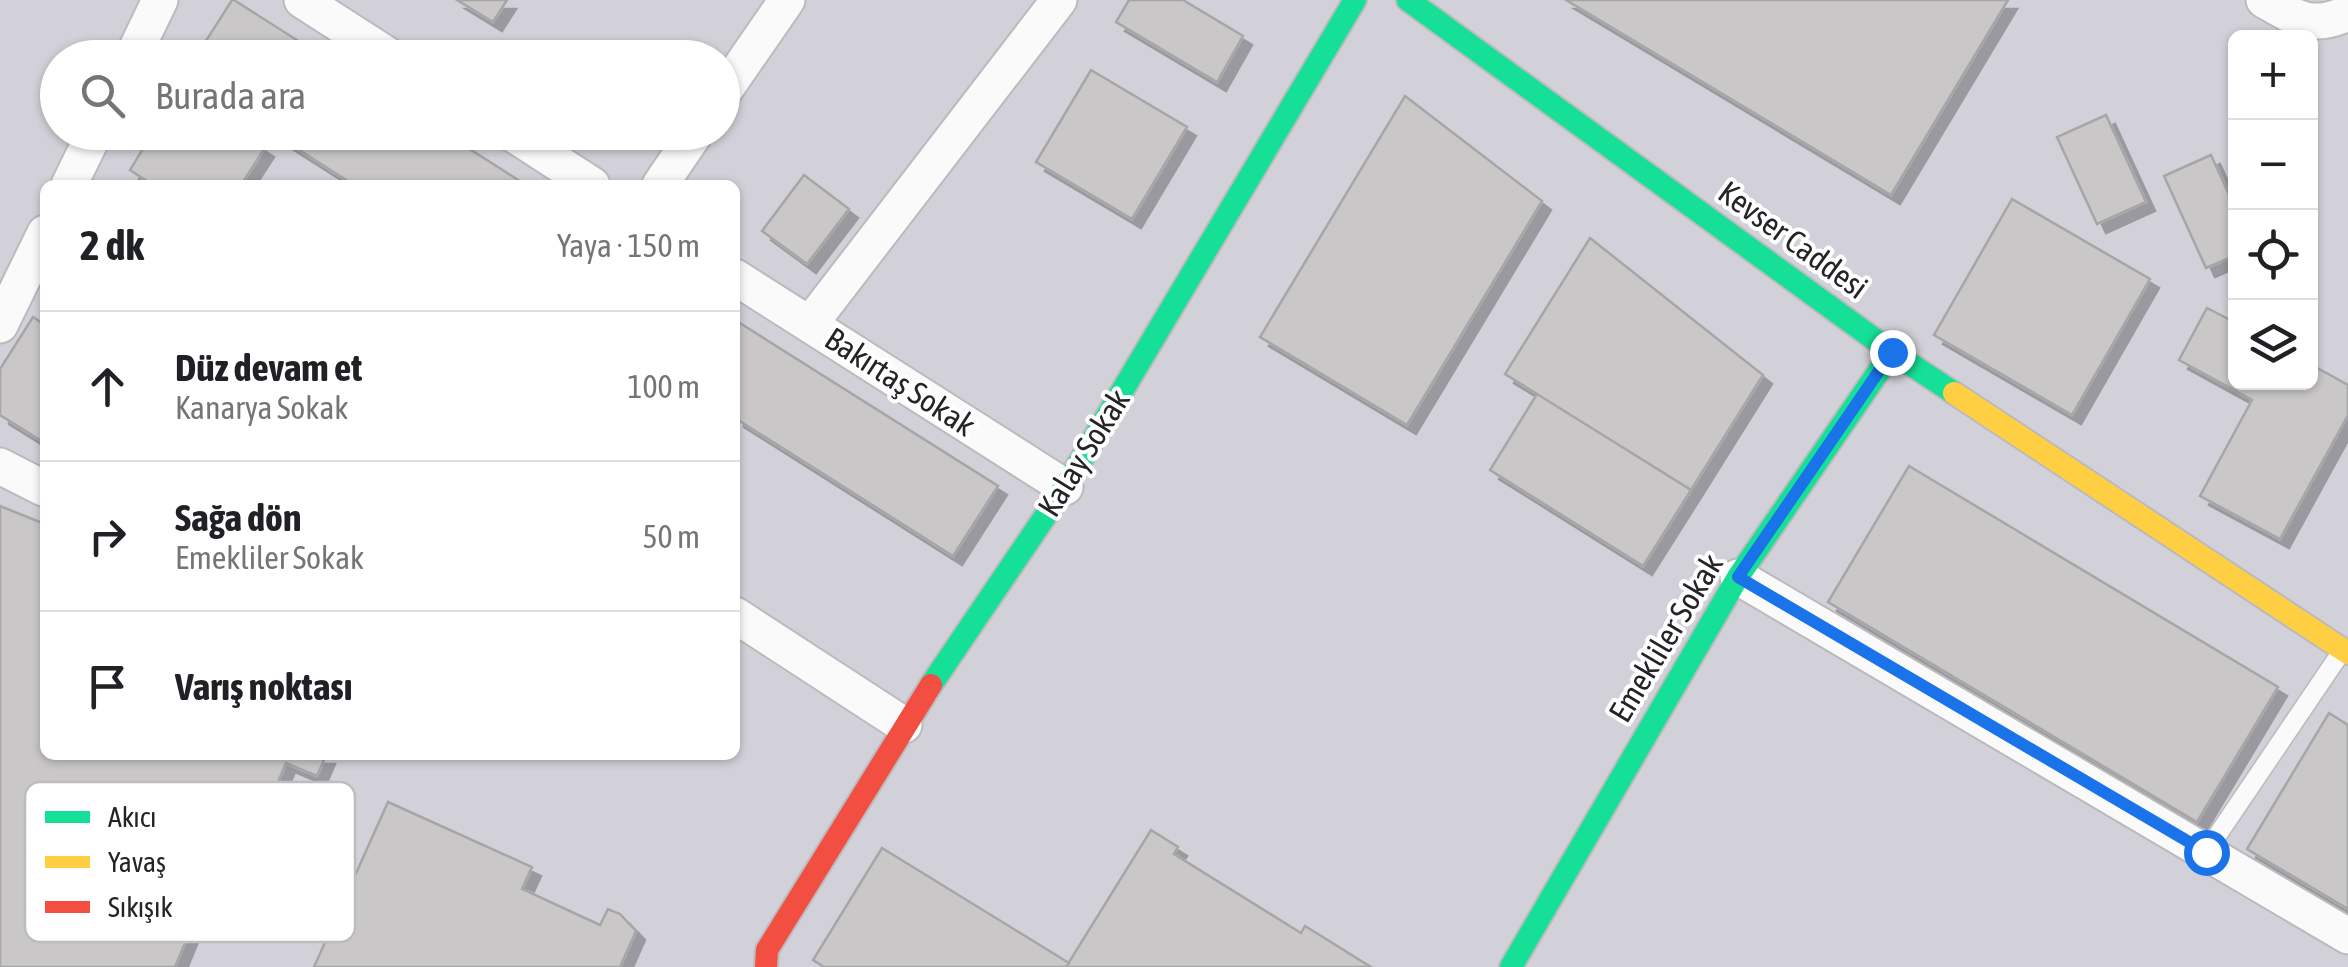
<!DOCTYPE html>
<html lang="tr">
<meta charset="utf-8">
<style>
:root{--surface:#fff;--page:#f2f2f2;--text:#202124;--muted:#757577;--line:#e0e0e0}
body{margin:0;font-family:"Asap Condensed",sans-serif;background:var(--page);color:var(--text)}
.controls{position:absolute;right:30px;top:30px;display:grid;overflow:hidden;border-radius:15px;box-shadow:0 2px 8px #0004}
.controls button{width:90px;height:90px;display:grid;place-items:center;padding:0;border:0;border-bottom:2px solid var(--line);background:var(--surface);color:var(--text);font:50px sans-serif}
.stop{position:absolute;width:30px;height:30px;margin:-22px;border:8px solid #1a73e8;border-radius:50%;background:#fff}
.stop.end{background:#1a73e8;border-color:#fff;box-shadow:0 2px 10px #0008}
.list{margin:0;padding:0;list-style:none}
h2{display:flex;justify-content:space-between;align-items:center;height:130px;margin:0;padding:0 40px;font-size:42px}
h2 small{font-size:32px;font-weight:400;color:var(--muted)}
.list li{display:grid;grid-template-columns:65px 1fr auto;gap:30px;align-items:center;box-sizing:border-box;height:150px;padding:0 40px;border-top:2px solid var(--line)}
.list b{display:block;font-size:38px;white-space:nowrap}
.list p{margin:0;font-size:32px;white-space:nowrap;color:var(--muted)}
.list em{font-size:32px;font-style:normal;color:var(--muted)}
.icon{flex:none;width:55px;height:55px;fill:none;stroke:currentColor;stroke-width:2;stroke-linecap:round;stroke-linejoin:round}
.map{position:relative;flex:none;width:2348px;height:967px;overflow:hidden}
.search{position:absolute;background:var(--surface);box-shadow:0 2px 8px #0004;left:40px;top:40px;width:700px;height:110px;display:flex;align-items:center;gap:25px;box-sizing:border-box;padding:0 35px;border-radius:55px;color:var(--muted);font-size:38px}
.panel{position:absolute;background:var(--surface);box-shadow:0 2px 8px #0004;left:40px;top:180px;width:700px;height:580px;border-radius:15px}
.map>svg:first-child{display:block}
.built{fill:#d2d1d9;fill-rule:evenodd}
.building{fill:#c9c7c8;stroke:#a7a6a7;stroke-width:2.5;filter:url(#shadow)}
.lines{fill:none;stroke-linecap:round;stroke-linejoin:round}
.lane-casing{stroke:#bbbabd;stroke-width:21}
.street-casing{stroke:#bbbabd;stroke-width:39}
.fast-casing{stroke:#bbbabd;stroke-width:26}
.slow-casing{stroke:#bbbabd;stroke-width:26}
.jam-casing{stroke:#bbbabd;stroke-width:26}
.lane{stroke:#fbfafb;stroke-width:18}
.street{stroke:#fbfafb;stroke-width:35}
.fast{stroke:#16e098;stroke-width:22}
.slow{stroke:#ffcf43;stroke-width:22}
.jam{stroke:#f24e42;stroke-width:22}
.route{stroke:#1a73e8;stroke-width:12}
.labels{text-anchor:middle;stroke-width:8;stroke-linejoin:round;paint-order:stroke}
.street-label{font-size:32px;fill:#242426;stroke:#fff}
.key{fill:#fff;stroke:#bdbdbe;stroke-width:2.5}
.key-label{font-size:28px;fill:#242426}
</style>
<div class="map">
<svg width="2348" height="967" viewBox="0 0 2348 967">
<defs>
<filter id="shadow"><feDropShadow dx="9" dy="9" stdDeviation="0" flood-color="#0004"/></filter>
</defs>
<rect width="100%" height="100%" fill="#e2e1e4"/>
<path class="built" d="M0,0H2348V967H0ZM2236,38H2310V382H2236ZM58,58H722V132H58ZM45,185H735V755H45Z"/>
<path class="building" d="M232,0H234L325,58H195Z
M457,0H507L493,22Z
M1129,0H1183L1243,36L1217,82L1116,22Z
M1566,0H2008L1891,195Z
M1091,70L1187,127L1132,219L1036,162Z
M1405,96L1542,201L1407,425L1260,337Z
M2106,115L2146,202L2097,224L2057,137Z
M153,132H240L265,148L241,185H153L130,170Z
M271,132H443L526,185H354Z
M2211,155L2236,210V255L2206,268L2164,176Z
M804,175L849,209L807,264L762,231Z
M2012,199L2150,279L2072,415L1934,335Z
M1590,238L1763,375L1691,490L1505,374Z
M2207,308L2236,323V382H2310V364L2348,385V415L2280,539L2200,496L2252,400L2179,360Z
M33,317L45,325V443L0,415V369Z
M735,320L998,486L953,556L735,418Z
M1537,394L1691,490L1643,566L1490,470Z
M1909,466L2278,687L2197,822L1828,602Z
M0,506L45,524V755H326L317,776L286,763L253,842L270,850L235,898L208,887L175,967H0Z
M2329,713L2348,725V909L2247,849Z
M388,802L532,867L522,889L600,925L608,909L620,914L636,931L620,967H314Z
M1151,830L1178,847L1174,854L1301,933L1305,926L1371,967H1066Z
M882,848L1069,963L1066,967H824L813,960Z"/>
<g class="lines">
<g class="lane-casing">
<path id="lane" d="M2206,852L2340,654"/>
</g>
<g class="street-casing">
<path id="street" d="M302,0L392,58
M2264,0C2295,18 2312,30 2348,13
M132,58L160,0
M722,94L787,0
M510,132L592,185
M69,185L95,132
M660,185L696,132
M735,277L1065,487
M810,324L1059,0
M0,325L45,233
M0,466L43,488
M1738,577L2348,936
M735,615L904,725"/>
</g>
<g class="fast-casing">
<path id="fast" d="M1408,0L1892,352L1954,393
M931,685L1065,487L1355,0
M1511,967L1738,577L1892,352"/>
</g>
<g class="slow-casing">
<path id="slow" d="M1954,393L2348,653"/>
</g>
<g class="jam-casing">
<path id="jam" d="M766,967L767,950L931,685"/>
</g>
<use href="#lane" class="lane"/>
<use href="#street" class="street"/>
<use href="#fast" class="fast"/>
<use href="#slow" class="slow"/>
<use href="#jam" class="jam"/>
</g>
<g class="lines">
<path class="route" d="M1892,352L1738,577L2206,852"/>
</g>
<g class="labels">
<g class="street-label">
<text transform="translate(1793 240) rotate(36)" y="11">Kevser Caddesi</text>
<text transform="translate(900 382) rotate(33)" y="11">Bakırtaş Sokak</text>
<text transform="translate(1084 453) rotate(-58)" y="11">Kalay Sokak</text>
<text transform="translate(1666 638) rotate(-59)" y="11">Emekliler Sokak</text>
</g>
</g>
<rect x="25" y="782" width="330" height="160" rx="15" class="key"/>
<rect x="45" y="811" width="45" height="12" fill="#16e098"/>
<rect x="45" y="856" width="45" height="12" fill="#ffcf43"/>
<rect x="45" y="901" width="45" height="12" fill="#f24e42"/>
<g class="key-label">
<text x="108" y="827">Akıcı</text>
<text x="108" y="872">Yavaş</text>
<text x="108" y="917">Sıkışık</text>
</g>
</svg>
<div class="controls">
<button>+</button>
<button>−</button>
<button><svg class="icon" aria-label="locate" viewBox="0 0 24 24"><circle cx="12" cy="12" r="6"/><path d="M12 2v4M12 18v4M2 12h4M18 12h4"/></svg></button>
<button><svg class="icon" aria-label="layers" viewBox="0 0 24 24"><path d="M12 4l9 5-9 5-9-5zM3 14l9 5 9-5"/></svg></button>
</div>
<div class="stop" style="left:2206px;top:852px"></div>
<div class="stop end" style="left:1892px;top:352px"></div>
<div class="search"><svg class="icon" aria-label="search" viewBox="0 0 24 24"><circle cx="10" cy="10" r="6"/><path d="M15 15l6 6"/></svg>Burada ara</div>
<section class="panel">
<h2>2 dk<small>Yaya · 150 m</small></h2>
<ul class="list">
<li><svg class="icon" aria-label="ahead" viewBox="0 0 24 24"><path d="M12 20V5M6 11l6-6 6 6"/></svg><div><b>Düz devam et</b><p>Kanarya Sokak</p></div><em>100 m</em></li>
<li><svg class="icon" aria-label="right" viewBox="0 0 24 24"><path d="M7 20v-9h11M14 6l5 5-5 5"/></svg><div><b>Sağa dön</b><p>Emekliler Sokak</p></div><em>50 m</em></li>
<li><svg class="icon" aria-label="arrive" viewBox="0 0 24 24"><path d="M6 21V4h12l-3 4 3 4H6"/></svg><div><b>Varış noktası</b></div></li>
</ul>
</section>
</div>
